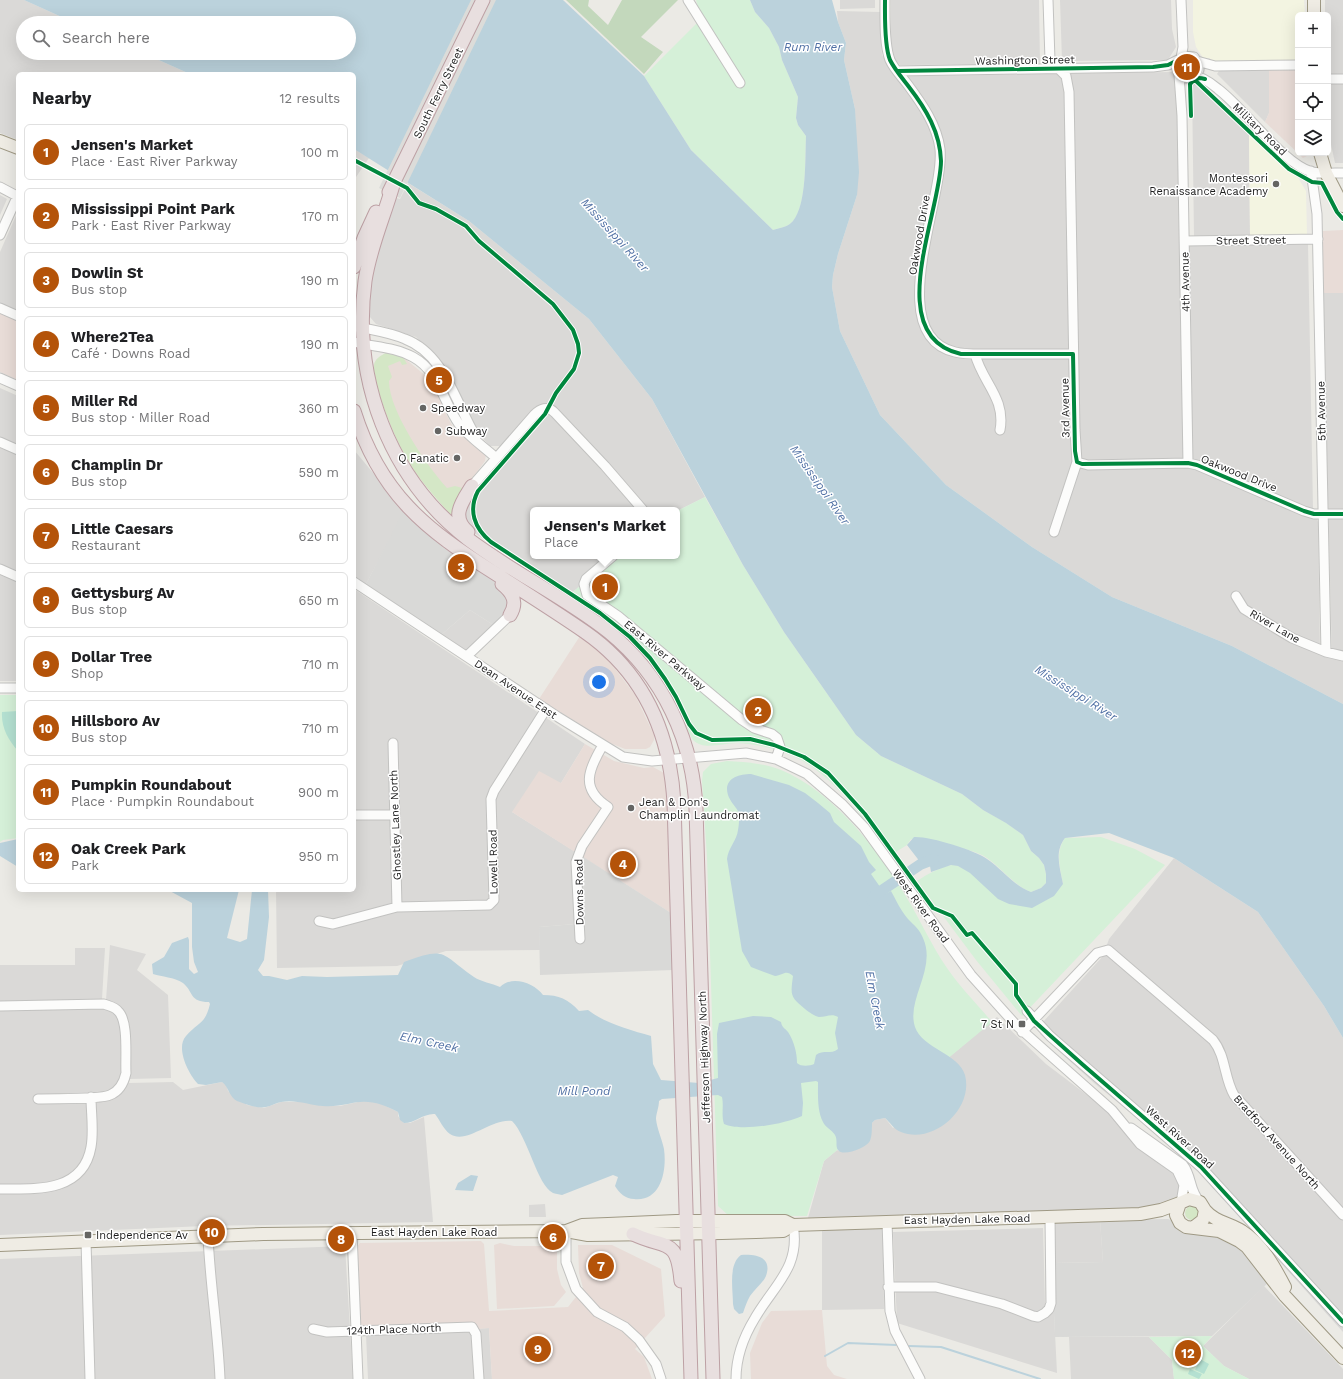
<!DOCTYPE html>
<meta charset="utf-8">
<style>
:root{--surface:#fff;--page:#f6f6f6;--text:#202124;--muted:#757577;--line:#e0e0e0;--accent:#b45309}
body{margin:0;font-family:"Work Sans",sans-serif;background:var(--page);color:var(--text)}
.controls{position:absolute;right:12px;top:12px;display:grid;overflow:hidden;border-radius:6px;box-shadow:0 4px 16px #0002}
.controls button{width:36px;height:36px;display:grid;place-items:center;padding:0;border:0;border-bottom:1px solid var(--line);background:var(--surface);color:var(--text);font:20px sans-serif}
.you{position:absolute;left:599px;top:682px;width:14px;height:14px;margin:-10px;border:3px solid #fff;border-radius:50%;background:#1a73e8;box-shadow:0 0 0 6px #1a73e833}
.badge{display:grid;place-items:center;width:26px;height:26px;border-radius:50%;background:var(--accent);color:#fff;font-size:13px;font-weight:700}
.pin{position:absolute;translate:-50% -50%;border:2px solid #fff;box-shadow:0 1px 4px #0006}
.popup{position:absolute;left:530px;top:507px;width:150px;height:52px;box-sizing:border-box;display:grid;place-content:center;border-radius:6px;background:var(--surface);filter:drop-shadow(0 1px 3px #0005);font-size:13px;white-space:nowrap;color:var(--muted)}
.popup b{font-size:15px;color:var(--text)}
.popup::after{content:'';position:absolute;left:50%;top:100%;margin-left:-8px;border:8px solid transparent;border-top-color:var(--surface)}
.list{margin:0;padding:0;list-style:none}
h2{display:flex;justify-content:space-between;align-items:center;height:52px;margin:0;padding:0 16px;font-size:17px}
h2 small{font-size:13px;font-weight:400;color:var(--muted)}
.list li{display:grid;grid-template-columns:26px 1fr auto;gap:12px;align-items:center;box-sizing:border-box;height:56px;margin:0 8px 8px;padding:0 8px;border:1px solid var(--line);border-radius:6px}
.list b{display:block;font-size:15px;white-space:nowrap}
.list p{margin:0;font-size:13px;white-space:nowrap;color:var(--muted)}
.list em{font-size:13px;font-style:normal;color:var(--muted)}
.icon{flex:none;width:22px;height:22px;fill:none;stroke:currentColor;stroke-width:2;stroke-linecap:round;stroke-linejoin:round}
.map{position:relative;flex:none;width:1343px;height:1379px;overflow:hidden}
.search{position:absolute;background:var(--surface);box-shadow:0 4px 16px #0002;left:16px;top:16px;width:340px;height:44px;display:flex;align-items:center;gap:10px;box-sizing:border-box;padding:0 14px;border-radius:22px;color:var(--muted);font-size:15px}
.panel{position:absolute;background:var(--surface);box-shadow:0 4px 16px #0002;left:16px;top:72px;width:340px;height:820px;border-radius:6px}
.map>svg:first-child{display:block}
.residential{fill:#dad9d7}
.commercial{fill:#e8dcd7}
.education{fill:#f3f4e1}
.religious{fill:#d9d9d7}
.grass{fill:#d4e7c6}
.forest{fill:#c3d8bc}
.park{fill:#d5f0d8}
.pitch{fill:#b4e0d1}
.water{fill:#bbd2dc}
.pier{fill:#dcdcd9}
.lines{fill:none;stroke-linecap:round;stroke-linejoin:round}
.stream{stroke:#bbd2dc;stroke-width:2}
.river{stroke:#bbd2dc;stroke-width:11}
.minor-casing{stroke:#c2c2c0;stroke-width:11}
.major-casing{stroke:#9f9984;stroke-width:14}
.highway-casing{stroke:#bda0a4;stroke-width:15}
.minor{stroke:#fcfcfb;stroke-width:9}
.major{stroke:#efece4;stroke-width:12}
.highway{stroke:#e8dfdf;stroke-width:13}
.cycleway-casing{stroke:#fff;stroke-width:6}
.cycleway{stroke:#00873e;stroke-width:4}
.poi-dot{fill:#656563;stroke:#fff;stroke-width:1.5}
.labels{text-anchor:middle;stroke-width:3;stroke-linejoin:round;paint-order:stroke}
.street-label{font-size:11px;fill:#1d1d1d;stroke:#fff}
.poi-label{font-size:11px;fill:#1d1d1d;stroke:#fff;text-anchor:start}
.water-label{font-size:12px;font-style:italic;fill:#5171a5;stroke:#fff}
</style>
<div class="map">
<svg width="1343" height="1379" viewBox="0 0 1343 1379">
<rect width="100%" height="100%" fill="#ebeae5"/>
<path class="residential" d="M0,0H24L75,23H23V53H143L190,74H18V140L0,133Z
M840,0H875V8L840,9Z
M891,0H1039L1040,64L900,65L893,57L891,51Z
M1060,0H1171L1172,29L1176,47L1168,60L1062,61Z
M1325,0H1343V163H1335L1328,131V15H1325Z
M837,11L880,12L882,55L896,77L914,76L1172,72L1175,75L1177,81L1179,246L1308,244L1313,509L1318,522L1320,655L1332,659L1323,293H1343V704L1232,646L1112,597L1032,547L946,485L880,415L840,331L832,287L833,275L838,254L857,195L855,109L844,60L846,43L838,22Z
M1269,70V113L1265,122L1217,74L1219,71Z
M1196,83L1249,135L1250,236L1194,237L1192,85Z
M354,149L369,158L354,180Z
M408,183L469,221L589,319L652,399L705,497L677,511L533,510V556H616L568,596L467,528L461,514L473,489L546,404L535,407L501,446H490L474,429L454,381L432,352L416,337L376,324L370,317L368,305L372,269L382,231L396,198L400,199Z
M0,195L7,199L0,215Z
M18,211V311L0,303V252Z
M0,388L18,396V681H0Z
M354,450L405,511L366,584L354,576Z
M354,589L585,744L561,783L512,812L574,851L572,860L575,924L539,927L540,950L446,951L397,966L277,968L276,890H354Z
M470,610L495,626L467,651L441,635Z
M1174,858L1258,912L1324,1006L1343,1038V1332L1186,1158L1094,1083L1040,1034L1043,1022L1103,956L1109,939Z
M110,945L146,954L137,970L168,995L171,1078L130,1079L129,1083L173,1082L183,1090L222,1082L226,1084L228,1091L247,1105L264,1108L281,1102H304L323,1106H340L362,1101L374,1102L382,1104L398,1112V1116L404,1123H410L424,1117L433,1222L204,1226L0,1235V965H75V948H105L102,999L106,1000Z
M997,1017L1046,1064L1095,1101L1127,1131L1149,1156L1162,1162L1179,1176L1180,1200L1151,1210L808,1218L824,1161L837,1150L839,1151L870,1141L872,1123L875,1120L885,1118L893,1128L964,1074L949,1057Z
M545,1204L546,1217H529V1205Z
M1100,1220L1103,1262L1054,1263V1221Z
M882,1227L883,1229L884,1309L822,1310V1229Z
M1043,1228L1045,1304L1054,1313L1057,1373L897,1323L893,1232Z
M345,1246L353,1379H0V1259Z
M1264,1286L1343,1369V1379H1249L1224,1366L1203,1346Z
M489,1328L492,1379H368L366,1335Z
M1069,1337H1149L1172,1360L1174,1379H1071Z"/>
<path class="commercial" d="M1269,70H1298V153L1311,154L1303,158L1265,122L1269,113Z
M1343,230V293H1323V231Z
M0,312L18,320V380L0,372Z
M386,353L403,357L426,376L442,398L445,412L453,427L462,432L486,454L485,461L457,499L451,515L418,476L400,446L387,417L380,394L374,364L376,360Z
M580,636L592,644L607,658L635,695L654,735V740L650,747L646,749H625L610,743L539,699Z
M585,744L614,761L644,768L653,767L664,773L667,779L671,913L512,812L539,771L561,783Z
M481,1241L484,1244L489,1311L568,1307L583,1288L579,1273L578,1245H612L661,1269L665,1316L635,1349L644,1357L652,1379H492L489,1328L478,1329L471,1323L467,1322L365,1327L360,1323L357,1247L360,1243Z
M500,1243L514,1246H550L555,1249L557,1252V1269L561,1285L566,1292L554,1306L497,1309L494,1245Z
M822,1310L827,1366L834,1375L847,1379H751L750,1353L762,1323L771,1311Z"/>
<path class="education" d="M1193,0H1304L1305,15H1298V60L1210,61V58H1203L1196,47L1193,32Z
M1249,135L1287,170L1297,176L1306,191L1307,235L1250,236Z"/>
<path class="religious" d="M404,510L444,548L501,585L507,591L509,610L495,626L470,610L441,635L366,584Z
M574,851L671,913L673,970L540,975L539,927L575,924L572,860Z
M1168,1219L1235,1241L1270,1281L1212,1336L1055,1337L1054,1313L1052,1311L1054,1263L1103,1262L1100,1220Z"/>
<path class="grass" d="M386,353L403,357L407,364L402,365L400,361L388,366L392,377L389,381C389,411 427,466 447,488L455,486L466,489L457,499L451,515C435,497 418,479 406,457C396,441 372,383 374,365C375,359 381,355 386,353Z
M1185 1213a7 7 0 1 1 14 0a7 7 0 1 1-14 0Z"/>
<path class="forest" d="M566,0H589L588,6L608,25L622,0H678L641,37L663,52L644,74Z"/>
<path class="park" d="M696,0H750L755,12L769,28L779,47L782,60L798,97L796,118L798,125L806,136C805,158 807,205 793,221C788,227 780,228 773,230L691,150L644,76L701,19Z
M705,497L743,565L784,632L856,735L881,756L962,794L983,810L1005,822L1023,835L1031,851L1039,858L1044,865L1046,874V883L1041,888L1031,892C1013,885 1003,869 987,858C969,846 933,844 911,839L907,845L891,855C866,821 830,770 790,755C774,748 755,744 737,743C722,743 704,751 693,740C679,716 668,690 652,667C631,637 599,616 568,596L616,556H677V511Z
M0,695H18V838L3,840L0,842Z
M727,761C745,762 763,763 781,770C832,791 877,848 905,895C920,919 931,945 947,968C960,987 977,1004 992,1022L824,1161L807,1216L728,1215L718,1206L707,857L702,781L703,772L711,764Z
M1101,837L1135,849L1165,865L1022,1016L976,960L917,881C926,875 942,866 952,865C966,864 997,895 1009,904L1063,884C1060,868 1055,852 1065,838Z
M1212,1336L1203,1346L1224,1366L1249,1379H1174L1172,1360L1149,1337Z"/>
<path class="pitch" d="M18,711V751C8,740 1,727 2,712Z
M1200,1359L1209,1364L1204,1374L1195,1370Z
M1190,1369L1202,1374L1199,1379L1188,1374Z"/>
<path class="water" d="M24,0H563L644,76L691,150L773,230C780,228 788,227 793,221C807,204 805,158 806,136L798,125L796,118L798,97L782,60L779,47L769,28L755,12L750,0H832L838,22L846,43L844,60L855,109L859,172L857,195L838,254L833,275L832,287L840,331L880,415L946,485L1032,547L1112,597L1232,646L1343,704V1038L1324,1006L1258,912L1174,858L1109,833L1065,838C1054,852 1060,868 1063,884L1054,896L1032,908L1009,904L998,899L970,873L958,866L951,865L931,872L930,866L924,867L907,845L914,837C929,836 975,850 987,859C1003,870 1013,885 1031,892L1041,888L1046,883V874L1044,865L1039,858L1031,851L1023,835L1006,823L983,810L962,794L881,756L856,735L784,632L743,565L652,399L589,319L469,221L354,149V74H190L143,53H349V23H75Z
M751,774L789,785L805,793L818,803L830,813L834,822L861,846L869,862L876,870L871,874L885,894L891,891C896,900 901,911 908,919C914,925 920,930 923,938C937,969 906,999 915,1027C922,1048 959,1054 965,1075C974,1109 933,1145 901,1132C893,1129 891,1123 885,1118L875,1120L872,1123C872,1128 872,1136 870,1141C866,1148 843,1157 838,1150C835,1146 838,1140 835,1135C832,1130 825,1127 823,1122C817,1111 818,1094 818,1082L816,1081L801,1083L803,1103L802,1116C785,1124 741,1132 724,1124C721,1115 724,1106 722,1097L718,1095L662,1099L659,1101C659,1107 656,1114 656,1119C657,1129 662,1139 664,1149C667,1171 661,1202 634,1199C626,1199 619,1193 615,1186L618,1177L613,1175L562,1195C559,1194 555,1194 553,1193C537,1185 528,1137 512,1121C491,1118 467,1145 450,1134C443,1129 440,1120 435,1114C424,1113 415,1123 404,1123L400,1120L398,1112C381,1103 367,1099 348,1104C340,1105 332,1107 323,1106C309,1105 295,1099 281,1102C276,1103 271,1106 266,1107C258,1109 245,1104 237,1101C229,1097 229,1087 222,1082L206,1085L198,1084C189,1075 175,1048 186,1036C198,1022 205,1025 210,1004L209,1002C189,1002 194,992 183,983C174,977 162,977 153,974L152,964L164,957L172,943L188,937L189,940V969L194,974L198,972L194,962L192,947V903L168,890H239L227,938L240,942L247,939L252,890H268L269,917L264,960L258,970L263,976H269L287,980L302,976L327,977L398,975L404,962C447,946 440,953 474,977C481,982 492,983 500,987C512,975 534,983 543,995C559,995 568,999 579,1011L588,1010C606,1024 631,1030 651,1036L653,1064L661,1080L699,1083L718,1078L717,1034L719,1023L753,1016L771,1017L781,1022C782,1028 785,1028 788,1032C794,1041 797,1053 797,1063C801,1067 810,1066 814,1064L816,1055C823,1049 831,1055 838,1049L835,1033L838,1017C832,1013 826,1017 819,1017C814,1016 809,1012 805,1009C791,997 790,997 793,976C786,969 783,975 775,976L751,967L742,951L727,859C728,848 737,840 738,830C739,825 740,814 738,811C735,806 730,801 728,795C723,779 738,774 751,774Z
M18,839V867L0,856V843Z
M471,1175L478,1176L473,1191L455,1190L458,1183Z
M741,1255C754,1254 773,1256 766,1276C763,1283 755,1289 750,1296C747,1301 745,1307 743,1313L739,1314L734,1309L733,1304C733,1290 728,1264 741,1255Z"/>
<path class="pier" d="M471,0H496L400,198L379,188Z"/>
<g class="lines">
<path class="stream" d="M909,1346L941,1347L1040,1379
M825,1356L848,1343L896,1345"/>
<path class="river" d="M872,901L875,895L921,864L934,859"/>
<g class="minor-casing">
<path id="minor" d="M688,0L740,83
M885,0C885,16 884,45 890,60C894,69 902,77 908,85C922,104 937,125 940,149C945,198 882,335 955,352C967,355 982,354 994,354C1021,354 1047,354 1073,354
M1048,0L1050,60L1066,76L1069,92L1075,430L1077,462L1054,532
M1181,58L1183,47L1181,0
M1197,61L1215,66L1298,65
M897,71L1153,67L1168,65L1178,60
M1179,75L1182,116L1188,463
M1192,78L1199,70L1198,63L1194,57L1182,56L1176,65L1180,76C1186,80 1190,77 1197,77C1204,77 1213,85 1218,89C1244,108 1283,164 1312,172C1322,174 1333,173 1343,173
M1328,79H1343
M1311,171L1317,214L1326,652
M0,187L17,196
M0,235L18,195
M1185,241L1318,239
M0,308L18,316
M354,326C371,330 389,332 405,339C445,354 456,404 476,437
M354,342C374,347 395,347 413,357C439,371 443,402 459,424C468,436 484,447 495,457
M975,354C982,382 1006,398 1000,430
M0,378L18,386
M0,442L18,450
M1077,462L1088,465L1188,463L1197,465L1304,511L1314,514H1343
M472,486L534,415C540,409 548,405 555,413L605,466L643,510
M613,556L586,579L584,584L587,595L618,616L742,720L754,728L772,734L777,738L780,747L776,759
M0,569L18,577
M354,582L558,717L623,757L652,761L746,753L776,759L807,774L843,805L864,827L971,975L1016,1025L1112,1110L1140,1144L1177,1170L1184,1185L1181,1203
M1236,596L1244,609L1292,638L1326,652L1343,656
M467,656L510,615
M0,688H18
M393,743L397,907
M354,815H395
M319,921L333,924L397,907L489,905L494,900L491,799L494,791L546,709
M580,939L576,862L582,846L608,807C580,789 588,770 603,745
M0,1006L104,1004C109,1006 115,1007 118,1011C129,1021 125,1058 126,1073C124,1082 120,1091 110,1095C98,1100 54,1098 38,1099
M1027,1011L1050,1036L1201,1167L1343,1322
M1022,1032L1097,953L1108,950L1213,1040C1226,1056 1224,1078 1234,1095L1343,1215
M1131,1128L1183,1165C1192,1176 1189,1191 1200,1202
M0,1189C35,1189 83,1193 91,1147C94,1131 91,1113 91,1097
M887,1221L890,1311L895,1331L920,1379
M566,1231V1262L576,1289L597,1312L625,1327L639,1340L656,1364L661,1379
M352,1232L358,1379
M208,1236C210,1284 218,1331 220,1379
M86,1241L90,1379
M888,1287H936L1002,1304L1033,1316L1038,1317L1045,1313L1049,1309L1051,1303L1050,1217
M313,1329L327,1332L472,1327L476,1334L479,1379
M736,1379C736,1358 744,1336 755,1318C774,1285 801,1267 793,1225"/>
</g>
<g class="major-casing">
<path id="major" d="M1314,0V15
M0,141L18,148
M1320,153L1326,173L1343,206
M1205,1210C1215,1222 1229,1223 1242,1231C1262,1244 1274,1266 1285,1287
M1194,1227L1203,1220L1205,1210L1200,1202L1189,1199L1180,1203L1176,1215L1180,1223L1186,1227L1219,1231L1239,1241L1247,1247L1285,1296L1343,1358
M566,1231L582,1225L608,1224L676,1221H785L793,1225L1140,1214L1161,1210L1180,1203
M0,1245L263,1234L566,1231L588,1235L722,1233L783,1231L793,1225"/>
</g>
<g class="highway-casing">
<path id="highway" d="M393,185C384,217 370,247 365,281C352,379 389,478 468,539C513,573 565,597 609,632C663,676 693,740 696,809L713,1379
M389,192L483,0
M354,267L364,238L376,212
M354,411C380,494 425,529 496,574C526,593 556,612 585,632C644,673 670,733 674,803L691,1379
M468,532C450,517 462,502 472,486
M502,584C513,593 518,602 510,615
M633,1234C666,1250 677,1236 681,1281"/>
</g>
<use href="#minor" class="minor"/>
<use href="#major" class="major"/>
<use href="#highway" class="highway"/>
<g class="cycleway-casing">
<path id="cycleway" d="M885,0C885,16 884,45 890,60C895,70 903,79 909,87C926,109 940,132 941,161C941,212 881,336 961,354H1073L1075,451L1077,462L1082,464L1188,463L1197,465L1304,511L1314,514H1343
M897,71L1153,67L1168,65L1178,60
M1192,78L1199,70L1198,63L1194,57L1182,56L1176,65L1180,76C1188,81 1196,76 1205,79
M1191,116L1190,84L1193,81H1196L1289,169L1312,182L1322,183L1337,212L1343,219
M354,160L407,188L419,203L436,209L466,226L479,241L553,304L573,330L578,344L579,353L574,369L556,393L545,414L478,491C468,510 474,528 491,542L600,613L630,637L650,658L665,679L676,697L689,724L696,733L712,740L750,739L774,745L804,757L828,773L865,814L933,908L952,916L967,935L972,933L1016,984V995L1034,1021L1082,1064L1201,1167L1343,1322"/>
</g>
<use href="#cycleway" class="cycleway"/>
</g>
<g class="poi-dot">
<circle cx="1276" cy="184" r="4"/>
<circle cx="423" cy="408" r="4"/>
<circle cx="438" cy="431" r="4"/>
<circle cx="457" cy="458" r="4"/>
<circle cx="631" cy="808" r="4"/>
<rect x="1018" y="1020" width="8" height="8" rx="2"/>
<rect x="84" y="1231" width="8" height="8" rx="2"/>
</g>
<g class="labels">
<g class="street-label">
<text transform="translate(1025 60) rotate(-1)" y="4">Washington Street</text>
<text transform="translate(438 93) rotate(-64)" y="4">South Ferry Street</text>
<text transform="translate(1260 129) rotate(44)" y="4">Military Road</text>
<text transform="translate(919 235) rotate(-80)" y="4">Oakwood Drive</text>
<text transform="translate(1251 240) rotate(-1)" y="4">Street Street</text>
<text transform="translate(1185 282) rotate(-91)" y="4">4th Avenue</text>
<text transform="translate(1065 408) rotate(-91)" y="4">3rd Avenue</text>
<text transform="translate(1321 411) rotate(-91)" y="4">5th Avenue</text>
<text transform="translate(1239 473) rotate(22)" y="4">Oakwood Drive</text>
<text transform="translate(1275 626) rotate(30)" y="4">River Lane</text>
<text transform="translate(665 655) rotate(40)" y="4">East River Parkway</text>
<text transform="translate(516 689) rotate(34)" y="4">Dean Avenue East</text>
<text transform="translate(395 825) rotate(-92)" y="4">Ghostley Lane North</text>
<text transform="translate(493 862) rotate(-91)" y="4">Lowell Road</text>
<text transform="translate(579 892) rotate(-91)" y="4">Downs Road</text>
<text transform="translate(921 906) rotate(54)" y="4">West River Road</text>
<text transform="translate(704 1057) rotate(-92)" y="4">Jefferson Highway North</text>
<text transform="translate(1180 1137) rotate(42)" y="4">West River Road</text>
<text transform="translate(1277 1142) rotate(48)" y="4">Bradford Avenue North</text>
<text transform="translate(967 1219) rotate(-1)" y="4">East Hayden Lake Road</text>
<text x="434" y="1236">East Hayden Lake Road</text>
<text transform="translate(394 1329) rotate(-2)" y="4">124th Place North</text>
</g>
<g class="poi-label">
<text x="1268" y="182" text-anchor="end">Montessori<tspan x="1268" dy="13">Renaissance Academy</tspan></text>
<text x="431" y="412">Speedway</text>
<text x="446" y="435">Subway</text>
<text x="449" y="462" text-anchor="end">Q Fanatic</text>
<text x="639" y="806">Jean &amp; Don's<tspan x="639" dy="13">Champlin Laundromat</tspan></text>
<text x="1014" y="1028" text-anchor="end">7 St N</text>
<text x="96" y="1239">Independence Av</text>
</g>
<g class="water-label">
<text x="813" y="51">Rum River</text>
<text transform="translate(615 235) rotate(48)" y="4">Mississippi River</text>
<text transform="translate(820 485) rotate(55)" y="4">Mississippi River</text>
<text transform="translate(1076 693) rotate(32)" y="4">Mississippi River</text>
<text transform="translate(875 1000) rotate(79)" y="4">Elm Creek</text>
<text transform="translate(429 1042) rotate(12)" y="4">Elm Creek</text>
<text x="584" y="1095">Mill Pond</text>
</g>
</g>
</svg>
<div class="controls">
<button>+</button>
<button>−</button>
<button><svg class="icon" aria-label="locate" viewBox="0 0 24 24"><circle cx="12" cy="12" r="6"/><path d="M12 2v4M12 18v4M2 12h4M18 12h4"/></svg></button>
<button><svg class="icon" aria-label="layers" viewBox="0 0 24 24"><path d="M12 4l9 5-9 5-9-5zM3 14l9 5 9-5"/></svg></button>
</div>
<div class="you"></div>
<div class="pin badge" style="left:605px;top:587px">1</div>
<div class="popup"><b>Jensen's Market</b>Place</div>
<div class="pin badge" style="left:758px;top:711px">2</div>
<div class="pin badge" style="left:461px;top:567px">3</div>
<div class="pin badge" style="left:623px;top:864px">4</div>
<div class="pin badge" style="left:439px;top:380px">5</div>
<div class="pin badge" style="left:553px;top:1237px">6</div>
<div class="pin badge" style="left:601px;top:1266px">7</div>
<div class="pin badge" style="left:341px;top:1239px">8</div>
<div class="pin badge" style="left:538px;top:1349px">9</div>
<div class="pin badge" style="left:212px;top:1232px">10</div>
<div class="pin badge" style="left:1187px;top:67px">11</div>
<div class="pin badge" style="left:1188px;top:1353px">12</div>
<div class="search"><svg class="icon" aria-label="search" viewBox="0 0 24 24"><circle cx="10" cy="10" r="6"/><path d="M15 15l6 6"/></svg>Search here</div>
<section class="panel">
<h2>Nearby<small>12 results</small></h2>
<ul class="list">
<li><span class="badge">1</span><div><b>Jensen's Market</b><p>Place · East River Parkway</p></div><em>100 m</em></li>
<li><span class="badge">2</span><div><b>Mississippi Point Park</b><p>Park · East River Parkway</p></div><em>170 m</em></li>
<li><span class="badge">3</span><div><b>Dowlin St</b><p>Bus stop</p></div><em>190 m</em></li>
<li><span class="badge">4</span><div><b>Where2Tea</b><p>Café · Downs Road</p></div><em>190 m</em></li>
<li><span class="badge">5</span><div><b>Miller Rd</b><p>Bus stop · Miller Road</p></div><em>360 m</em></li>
<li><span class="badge">6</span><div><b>Champlin Dr</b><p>Bus stop</p></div><em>590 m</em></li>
<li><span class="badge">7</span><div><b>Little Caesars</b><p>Restaurant</p></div><em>620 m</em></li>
<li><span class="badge">8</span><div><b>Gettysburg Av</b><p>Bus stop</p></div><em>650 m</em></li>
<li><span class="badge">9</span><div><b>Dollar Tree</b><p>Shop</p></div><em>710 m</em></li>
<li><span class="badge">10</span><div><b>Hillsboro Av</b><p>Bus stop</p></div><em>710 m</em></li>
<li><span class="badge">11</span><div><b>Pumpkin Roundabout</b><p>Place · Pumpkin Roundabout</p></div><em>900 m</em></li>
<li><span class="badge">12</span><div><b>Oak Creek Park</b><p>Park</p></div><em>950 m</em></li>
</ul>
</section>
</div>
